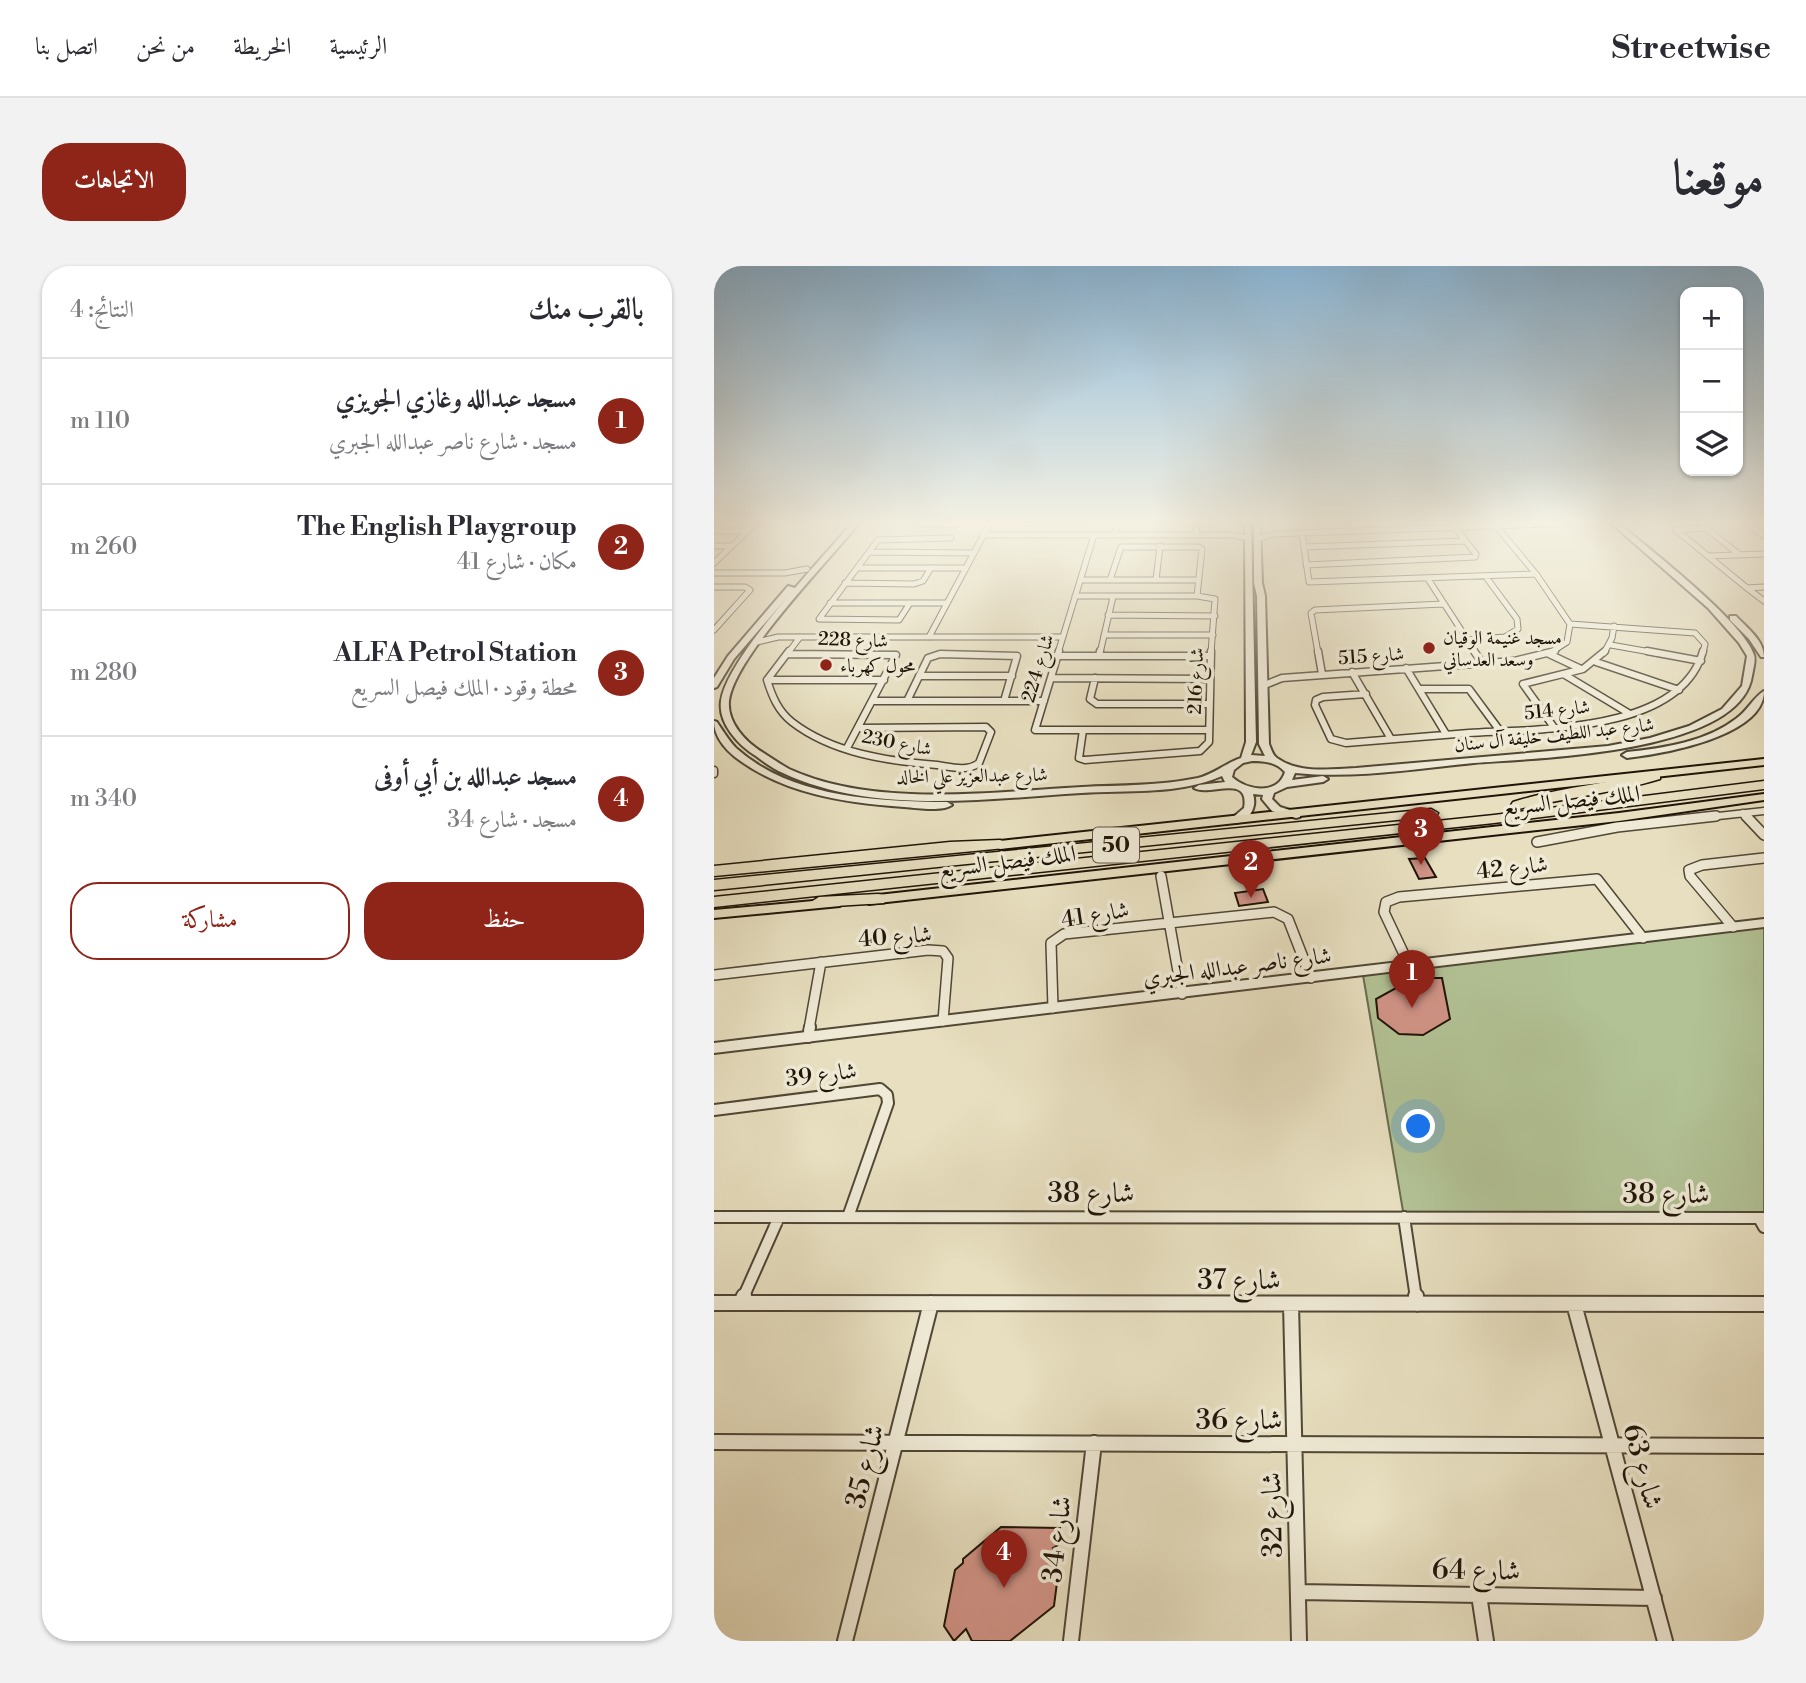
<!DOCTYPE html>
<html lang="ar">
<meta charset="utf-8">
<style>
:root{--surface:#fff;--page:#f2f2f3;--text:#2b2b33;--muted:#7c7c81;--line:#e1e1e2;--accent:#8f2418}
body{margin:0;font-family:"Libre Bodoni",Amiri,serif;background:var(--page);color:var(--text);direction:rtl}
.controls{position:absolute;right:21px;top:21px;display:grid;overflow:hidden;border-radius:14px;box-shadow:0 2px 5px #0004}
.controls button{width:63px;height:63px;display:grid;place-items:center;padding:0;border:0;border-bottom:2px solid var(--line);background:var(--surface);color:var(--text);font:35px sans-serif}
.you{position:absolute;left:705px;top:861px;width:24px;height:24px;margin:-18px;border:5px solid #fff;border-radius:50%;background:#1a73e8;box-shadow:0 0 0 10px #1a73e833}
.badge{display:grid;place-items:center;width:46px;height:46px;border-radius:50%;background:var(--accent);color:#fff;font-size:23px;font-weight:700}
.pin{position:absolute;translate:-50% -58px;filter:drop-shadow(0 2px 4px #0008)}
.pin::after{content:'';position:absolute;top:37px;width:24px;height:21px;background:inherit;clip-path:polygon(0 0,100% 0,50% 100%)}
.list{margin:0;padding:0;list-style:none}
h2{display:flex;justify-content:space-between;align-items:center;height:91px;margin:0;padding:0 28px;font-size:30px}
h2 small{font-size:23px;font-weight:400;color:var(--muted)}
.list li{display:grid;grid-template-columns:46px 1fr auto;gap:21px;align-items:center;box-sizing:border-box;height:126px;padding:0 28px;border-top:2px solid var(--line)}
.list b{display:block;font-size:26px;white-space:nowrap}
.list p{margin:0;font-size:23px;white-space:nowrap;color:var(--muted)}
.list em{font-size:23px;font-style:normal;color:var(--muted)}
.actions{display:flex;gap:14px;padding:21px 28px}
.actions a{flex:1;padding:16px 0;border:2px solid var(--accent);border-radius:28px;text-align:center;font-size:24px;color:var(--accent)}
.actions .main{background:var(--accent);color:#fff}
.icon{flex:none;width:38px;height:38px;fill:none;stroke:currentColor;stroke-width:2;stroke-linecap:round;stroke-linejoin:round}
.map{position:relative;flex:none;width:1050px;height:1375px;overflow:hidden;direction:ltr;border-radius:28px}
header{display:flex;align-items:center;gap:42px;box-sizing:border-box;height:98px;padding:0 35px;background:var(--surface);border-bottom:2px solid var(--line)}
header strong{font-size:33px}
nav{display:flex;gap:38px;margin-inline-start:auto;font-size:24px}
.intro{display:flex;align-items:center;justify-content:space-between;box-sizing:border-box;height:168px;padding:0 42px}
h1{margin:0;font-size:49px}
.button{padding:18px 32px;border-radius:28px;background:var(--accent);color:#fff;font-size:24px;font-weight:700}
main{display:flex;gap:42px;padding:0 42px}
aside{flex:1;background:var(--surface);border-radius:28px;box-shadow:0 2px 5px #0004}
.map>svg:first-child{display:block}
.green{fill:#b2c295;stroke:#686b4e;stroke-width:2}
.building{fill:#d19487;stroke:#1f1407;stroke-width:2}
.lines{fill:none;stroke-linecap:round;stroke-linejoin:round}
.minor-far4-casing{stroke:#514735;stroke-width:7}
.minor-far3-casing{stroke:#514735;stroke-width:9}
.minor-far2-casing{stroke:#514735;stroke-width:12}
.minor-far1-casing{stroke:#514735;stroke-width:14}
.minor-casing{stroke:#514735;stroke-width:18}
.tertiary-casing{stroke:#514735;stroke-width:4}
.primary-casing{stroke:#1f1407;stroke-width:4}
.motorway-casing{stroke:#1f1407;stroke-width:3}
.minor-far4{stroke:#efead6;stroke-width:5}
.minor-far3{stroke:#efead6;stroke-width:6}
.minor-far2{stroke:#efead6;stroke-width:9}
.minor-far1{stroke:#efead6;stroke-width:10}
.minor{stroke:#efead6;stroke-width:14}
.tertiary{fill:#efead6;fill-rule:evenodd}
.primary{fill:#e7dfc0;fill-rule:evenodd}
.motorway{fill:#e7dfc0;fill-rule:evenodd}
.poi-dot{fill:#8f2418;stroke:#efead6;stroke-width:2.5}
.labels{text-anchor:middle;stroke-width:7;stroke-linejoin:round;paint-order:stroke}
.far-poi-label{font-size:19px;fill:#1f1407;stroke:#efead6;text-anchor:start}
.far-street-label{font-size:19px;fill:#1f1407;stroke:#efead6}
.shield{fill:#efead6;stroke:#5d5445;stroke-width:2}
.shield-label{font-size:21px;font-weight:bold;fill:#1f1407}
.street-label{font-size:23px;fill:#1f1407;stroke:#efead6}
.near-street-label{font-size:28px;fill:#1f1407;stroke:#efead6}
</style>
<header>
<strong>Streetwise</strong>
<nav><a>الرئيسية</a><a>الخريطة</a><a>من نحن</a><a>اتصل بنا</a></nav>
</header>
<div class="intro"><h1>موقعنا</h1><a class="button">الاتجاهات</a></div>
<main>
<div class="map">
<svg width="1050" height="1375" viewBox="0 0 1050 1375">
<rect width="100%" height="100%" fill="#e7dfc0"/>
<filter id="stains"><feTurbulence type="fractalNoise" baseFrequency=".00286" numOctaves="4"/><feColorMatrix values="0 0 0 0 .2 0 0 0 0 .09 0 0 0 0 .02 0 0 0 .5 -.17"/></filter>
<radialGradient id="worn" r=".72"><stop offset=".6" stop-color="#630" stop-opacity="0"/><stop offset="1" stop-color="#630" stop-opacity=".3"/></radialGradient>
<path class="green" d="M1050,657V952L690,951L649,709L696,701Z"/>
<path class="building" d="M711,592L722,611L705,613L695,593Z
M549,623L554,636L525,640L521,627Z
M700,712H728L736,753L709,769L685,768L664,752L662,733Z
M287,1261L346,1262L344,1279L339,1282L346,1293L340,1340L296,1375H258L252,1363L240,1375L230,1360L241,1304L249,1297V1293Z"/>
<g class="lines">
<g class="minor-far4-casing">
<path id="minor-far4" d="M180,257L245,258
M312,257H375
M1032,257L1050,270
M782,260L822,308L856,358L853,376L836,387
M989,260L1026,289
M991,262L962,264L1033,322
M0,265H33
M588,267L595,316L822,308
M269,269H519L534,272
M400,269L404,257
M482,269L483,257
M543,273L560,268L861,257
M0,280H18
M590,281L751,275
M155,286L260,287
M994,290L1050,288
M0,297L42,257
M592,299L761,291L762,288L741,262
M143,302H252
M0,307H71L93,303
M714,313L762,387
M367,314H484
M396,314L407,281H484L488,283L483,330
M442,314L446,280
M131,317L200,318L209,315L217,302
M0,321H31L36,324L0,364
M1050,321L1033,322L1050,335
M361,330H483L501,333L497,387
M116,337H233
M196,337L185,354L105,353L164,274L237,272
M394,349L501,350
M856,358L981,367L991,378L989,387
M390,369H499
M215,371L276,257
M753,374L791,371L804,363L803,353L772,311
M43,376L64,371H349
M897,379L942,387
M74,387L86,371
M344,387L380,269
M386,387L399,331
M604,387L597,347L601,344L729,338
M890,387L898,372L900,360"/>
</g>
<g class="minor-far3-casing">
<path id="minor-far3" d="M75,385L53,414C58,430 64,445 78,456C118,487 173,495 223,499C237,501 253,506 265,497L277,466L272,461L145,462
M345,385L321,464H495
M604,385L608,408
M760,385L768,397
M933,385L987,395
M73,388L182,389L133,482
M835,388L867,403
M344,390H497
M385,390L386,385
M882,396L965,424
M692,402L732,468
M638,406L677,473
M851,409L916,448
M205,410H298
M337,412L496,413
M381,412L376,433L383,438H495
M53,414H170
M548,420L568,412L800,395L841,385
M705,423H755L786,465
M652,428L609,431L602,434L601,439L617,473L632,477C673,474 714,470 755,467C823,463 967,467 989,385
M160,435H330
M193,435L214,392L226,388L303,390L290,435
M839,460L809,418L869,403L891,385
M369,464L365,492L371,494L486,485L495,476L497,385
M0,504V508
M1029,547L1034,552
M986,552L1050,545"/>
</g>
<g class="minor-far2-casing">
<path id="minor-far2" d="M1032,550L1050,569
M823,576L903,561L1002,550
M447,610L468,728
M1019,661L976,610L975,604L988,599L1050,592
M696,701L670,646L672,636L685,631L883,613L929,672
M0,709L214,684L229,685L234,692L229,755
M339,742L337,677L350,668L560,646L574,653L597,712
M95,763L107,696"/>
</g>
<g class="minor-far1-casing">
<path id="minor-far1" d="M94,771L96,761
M0,844L166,823L173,829L174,837L134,951
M0,951L1050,952
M690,951L702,1032
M1045,952L1050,961
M29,1032L65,951"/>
</g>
<g class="minor-casing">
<path id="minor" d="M702,1030L703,1038
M0,1037L1050,1038
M27,1037L30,1030
M577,1038L585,1375
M860,1038L951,1375
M0,1176L1050,1180
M584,1326L940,1332
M765,1329L772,1375
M131,1375L217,1037
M357,1375L380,1177"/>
</g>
<g class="tertiary-casing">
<path id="tertiary" d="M138,257H145C115,295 20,391 15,435C13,457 32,476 48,486C57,492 66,498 75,503C160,542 277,526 368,521C406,519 446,520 484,512C500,508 512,497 527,492L532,476L531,257H537L542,476L537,489L551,490L545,478L543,330L540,317V257H546L548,317L551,330L555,478C557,483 559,490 563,492C585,508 616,503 642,502L894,480L936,472L975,460L1008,443L1028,420L1033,390L1025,377L994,342L897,257H904C933,281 1031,357 1040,389C1042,394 1039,404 1038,410C1026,488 821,492 760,497C701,503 640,513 581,507L578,514L609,510L614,513L609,516L573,521L560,527L558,533L566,541L586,547V551L582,552L558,545L548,533L549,529L539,528C544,543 533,558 517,557V553L530,542C536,507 495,531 480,522L485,519L511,516L508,510C465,529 413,524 367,527C272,533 158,549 69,507C59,503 50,496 42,490C24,479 4,457 7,435C13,391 107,294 138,257ZM538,495C551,495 562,496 571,506C564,529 534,525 518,511L520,504L529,497Z
M74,320L81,322L20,393L3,421L0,422V412L14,390Z
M1016,350H1022C1033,362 1050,374 1050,391H1047L1035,373L1016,354Z
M1050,425C1050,471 947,488 913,492L908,489L913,486C950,482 992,476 1023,452C1033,445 1040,431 1050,425Z
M0,455L3,456C9,465 15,475 22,482C78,532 162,535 233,536L238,539C227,546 204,542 190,541C132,537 69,528 21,491C10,482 0,470 0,455Z
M1050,653V661L0,787V777Z"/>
</g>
<g class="primary-casing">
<path id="primary" d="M1050,493V499L286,583L280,579L286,575Z
M1050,528V534L905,555L155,638L148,634L155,630L905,547Z
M121,633L128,637L126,640L0,652V644Z"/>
</g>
<g class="motorway-casing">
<path id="motorway" d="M941,506L946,507V513C900,527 851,532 804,543L797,539L799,536C845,521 894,518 941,506Z
M1050,515V523L780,557L0,641V631L780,549Z
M717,543L724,547L722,550L0,624V614Z
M286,574L291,576L294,579L291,582L0,610V600L236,576Z
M164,628L170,629L172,633L170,637L105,641L97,636L105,631Z"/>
</g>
<use href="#minor-far4" class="minor-far4"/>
<use href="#minor-far3" class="minor-far3"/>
<use href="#minor-far2" class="minor-far2"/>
<use href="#minor-far1" class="minor-far1"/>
<use href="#minor" class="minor"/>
<use href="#tertiary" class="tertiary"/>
<use href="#primary" class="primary"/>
<use href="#motorway" class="motorway"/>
</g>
<linearGradient id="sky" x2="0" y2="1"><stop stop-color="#8ab6d7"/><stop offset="0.57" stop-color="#f4f1e3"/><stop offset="1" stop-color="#f4f1e3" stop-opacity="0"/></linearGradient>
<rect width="1050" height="450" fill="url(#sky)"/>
<g class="poi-dot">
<circle cx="715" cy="382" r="7"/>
<circle cx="112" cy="399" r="7"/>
</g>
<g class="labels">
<g class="far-poi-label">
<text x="729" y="378">مسجد غنيمة الوقيان<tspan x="729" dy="22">وسعد العدساني</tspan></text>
<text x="126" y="406">محول كهرباء</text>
</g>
<g class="far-street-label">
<text transform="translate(139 373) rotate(2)" y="7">شارع 228</text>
<text transform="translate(657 389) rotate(-4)" y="7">شارع 515</text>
<text transform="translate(323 402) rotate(-73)" y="7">شارع 224</text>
<text transform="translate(481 415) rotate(-88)" y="7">شارع 216</text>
<text transform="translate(843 443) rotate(-6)" y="7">شارع 514</text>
<text transform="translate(840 468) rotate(-6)" y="7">شارع عبد اللطيف خليفة آل سنان</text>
<text transform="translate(183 476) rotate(11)" y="7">شارع 230</text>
<text transform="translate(258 509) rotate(-1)" y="7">شارع عبدالعزيز علي الخالد</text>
</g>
<rect class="shield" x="379" y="561.5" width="46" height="35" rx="5"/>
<g class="shield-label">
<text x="402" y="586">50</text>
</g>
<g class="street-label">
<text transform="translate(857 534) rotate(-6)" y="8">الملك فيصل السريع</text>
<text transform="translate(293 595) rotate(-7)" y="8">الملك فيصل السريع</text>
<text transform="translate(798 601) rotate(-6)" y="8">شارع 42</text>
<text transform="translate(381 648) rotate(-9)" y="8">شارع 41</text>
<text transform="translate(181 670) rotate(-4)" y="8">شارع 40</text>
<text transform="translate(523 700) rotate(-7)" y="8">شارع ناصر عبدالله الجبري</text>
<text transform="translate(107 808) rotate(-7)" y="8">شارع 39</text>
</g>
<g class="near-street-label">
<text x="377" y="936">شارع 38</text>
<text x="952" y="937">شارع 38</text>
<text x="525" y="1023">شارع 37</text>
<text x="525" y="1163">شارع 36</text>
<text transform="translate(150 1200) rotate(-76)" y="10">شارع 35</text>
<text transform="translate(930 1200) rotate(75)" y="10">شارع 63</text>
<text transform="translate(557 1249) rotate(-91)" y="10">شارع 32</text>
<text transform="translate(342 1273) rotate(-83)" y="10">شارع 34</text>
<text transform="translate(762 1303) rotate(1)" y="10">شارع 64</text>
</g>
</g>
<rect width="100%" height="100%" filter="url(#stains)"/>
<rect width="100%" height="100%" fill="url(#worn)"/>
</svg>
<div class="controls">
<button>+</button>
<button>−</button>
<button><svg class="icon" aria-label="layers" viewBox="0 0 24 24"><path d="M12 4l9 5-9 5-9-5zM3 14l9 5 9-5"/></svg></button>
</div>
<div class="you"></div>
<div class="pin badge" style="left:698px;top:742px">1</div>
<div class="pin badge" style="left:537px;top:632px">2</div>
<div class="pin badge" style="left:707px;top:599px">3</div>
<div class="pin badge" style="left:290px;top:1322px">4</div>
</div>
<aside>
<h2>بالقرب منك<small>النتائج: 4</small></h2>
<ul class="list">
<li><span class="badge">1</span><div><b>مسجد عبدالله وغازي الجويزي</b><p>مسجد · شارع ناصر عبدالله الجبري</p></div><em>110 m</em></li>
<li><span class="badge">2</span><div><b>The English Playgroup</b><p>مكان · شارع 41</p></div><em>260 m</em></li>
<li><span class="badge">3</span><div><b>ALFA Petrol Station</b><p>محطة وقود · الملك فيصل السريع</p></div><em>280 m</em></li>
<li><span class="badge">4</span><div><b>مسجد عبدالله بن أبي أوفى</b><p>مسجد · شارع 34</p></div><em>340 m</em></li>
</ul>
<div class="actions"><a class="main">حفظ</a><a>مشاركة</a></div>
</aside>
</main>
